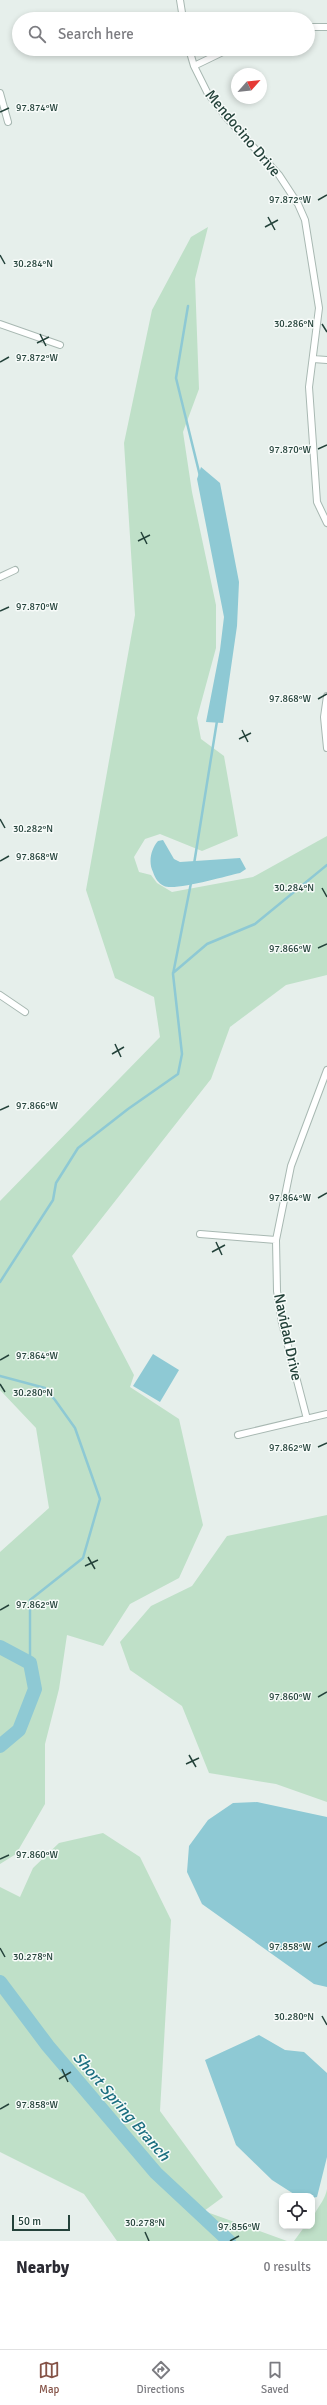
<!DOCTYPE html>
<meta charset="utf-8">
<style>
:root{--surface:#fff;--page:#f2f2f3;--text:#2b2b33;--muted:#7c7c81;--line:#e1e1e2;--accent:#855347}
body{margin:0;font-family:Signika,sans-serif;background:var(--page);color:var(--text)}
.controls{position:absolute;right:12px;bottom:12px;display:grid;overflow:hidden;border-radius:8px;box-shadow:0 2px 6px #0003}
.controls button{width:36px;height:36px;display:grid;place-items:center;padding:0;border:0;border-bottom:1px solid var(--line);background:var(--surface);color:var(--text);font:20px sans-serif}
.compass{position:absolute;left:231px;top:68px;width:36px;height:36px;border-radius:50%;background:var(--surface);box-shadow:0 2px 6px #0003;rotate:63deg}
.scale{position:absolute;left:12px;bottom:10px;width:58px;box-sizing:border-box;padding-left:4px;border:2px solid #24423a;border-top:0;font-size:11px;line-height:14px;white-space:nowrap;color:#24423a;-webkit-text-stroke:3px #f7fbf9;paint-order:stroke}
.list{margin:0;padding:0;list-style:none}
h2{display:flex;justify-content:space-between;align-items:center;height:52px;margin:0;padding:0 16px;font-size:17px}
h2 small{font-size:13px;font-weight:400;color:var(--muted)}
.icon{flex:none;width:22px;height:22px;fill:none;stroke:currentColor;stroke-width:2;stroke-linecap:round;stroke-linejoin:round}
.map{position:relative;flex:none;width:327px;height:2241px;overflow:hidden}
.search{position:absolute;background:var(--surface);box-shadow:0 2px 6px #0003;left:12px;right:12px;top:12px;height:44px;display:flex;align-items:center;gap:10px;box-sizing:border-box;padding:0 14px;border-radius:22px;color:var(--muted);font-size:15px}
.sheet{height:108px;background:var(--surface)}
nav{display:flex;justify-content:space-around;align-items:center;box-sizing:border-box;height:56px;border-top:1px solid var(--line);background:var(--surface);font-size:11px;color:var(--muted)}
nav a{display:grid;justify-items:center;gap:2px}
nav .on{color:var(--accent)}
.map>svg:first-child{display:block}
.green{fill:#bfe0c8}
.water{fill:#8ec9d4}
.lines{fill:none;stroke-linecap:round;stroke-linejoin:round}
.stream{stroke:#8ec9d4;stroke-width:2.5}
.river{stroke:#8ec9d4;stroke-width:14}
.minor-casing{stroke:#a8b8b2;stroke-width:8}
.minor{stroke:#fff;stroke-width:6}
.ticks{fill:none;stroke:#24423a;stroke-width:1.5}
.labels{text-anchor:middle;stroke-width:3;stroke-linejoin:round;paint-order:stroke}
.street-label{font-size:15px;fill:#24423a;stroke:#f7fbf9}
.water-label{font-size:16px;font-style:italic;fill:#1c6f80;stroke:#f7fbf9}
.ticks-label{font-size:10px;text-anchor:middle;fill:#24423a;stroke:#f7fbf9;stroke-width:3;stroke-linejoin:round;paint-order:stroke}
</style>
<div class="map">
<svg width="327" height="2241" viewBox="0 0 327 2241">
<rect width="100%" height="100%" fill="#e6efeb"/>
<path class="green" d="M208,227L195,279L199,389L183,432L192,492L216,605V648L197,718L201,739L224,756L238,836L202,851L160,834L145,839L134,857L139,872L151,875L157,883L172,892L253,877L327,836V975L286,985L230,1027L211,1079L72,1256L134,1375L130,1387L179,1419L203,1525L179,1578L130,1604L103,1646L67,1635L59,1689L45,1744V1804L16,1854L0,1864V1552L49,1508L36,1428L0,1390V1201L160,1037L154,997L115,978L86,890L135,615L124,443L152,310L191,237Z
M327,1515V1802L276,1784L209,1773L182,1706L130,1670L120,1642L151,1606L192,1586L227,1536Z
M103,1833L140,1857L171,1920L160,2111L223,2197L204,2211L287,2241H117L84,2194L0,2152V1887L20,1897L33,1868L59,1843Z
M327,2189V2241H294L305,2226H312C312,2210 324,2205 327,2189Z"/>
<path class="water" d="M201,467L220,483L239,582L237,626L223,723L206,722L220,650L224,617L197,479Z
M163,840L174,859L180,862L240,858L246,869L240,873C226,876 175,891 164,886C158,883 155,878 153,872C148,862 151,849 158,841Z
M153,1354L179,1370L160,1402L133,1386Z
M257,1802L327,1817V1987L314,1984L202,1904L187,1872L189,1846L208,1820L233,1803Z
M259,2035L285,2050L304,2052L327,2073V2157L317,2197L312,2198V2196H297L272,2180L236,2145L205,2060Z"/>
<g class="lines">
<path class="stream" d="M188,306L176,378L200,476
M194,864L217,721
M173,973L207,944L255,924L327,865
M0,1282L53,1200L56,1183L78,1148L128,1109L178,1074L182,1054L173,974L191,883
M0,1376L45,1388L55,1400L75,1428L100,1499L83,1558L30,1600V1663"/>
<path class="river" d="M0,1647L30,1663L35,1689L19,1730L0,1746
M0,1982L48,2046L156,2173L229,2241"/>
<g class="minor-casing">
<path id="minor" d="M180,0L183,19
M308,27H327
M189,49L194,66L207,92L226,117L279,175L298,204L305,220L319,308L309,387L313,444L317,502L327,523
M194,66L229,49
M0,93L8,122
M0,324L60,345
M313,359L327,360
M0,577L15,570
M327,696L324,717L327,748
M0,995L25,1012
M200,1234L276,1240
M307,1419L282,1323L277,1291L276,1240L291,1166L327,1070
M238,1435L327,1414"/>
</g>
<use href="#minor" class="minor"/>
</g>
<path class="ticks" d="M0,112L9,108M318,200L327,195M268,217L275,230M265,227L278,220M0,255L5,264M322,324L327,332M40,334L46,346M37,343L49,337M0,362L9,357M318,449L327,445M141,532L147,544M138,541L150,535M0,611L9,607M318,699L327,694M242,730L248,742M239,739L251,733M0,819L5,828M0,861L9,856M322,888L327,897M318,948L327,944M115,1044L121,1057M112,1054L124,1047M0,1110L9,1106M318,1198L327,1193M216,1242L222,1255M212,1252L225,1245M0,1360L9,1355M0,1384L5,1392M318,1447L327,1443M88,1557L95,1569M85,1566L98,1560M0,1610L9,1605M318,1697L327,1692M189,1755L196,1767M186,1764L199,1758M0,1859L9,1855M318,1947L327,1942M0,1948L5,1957M322,2016L327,2025M62,2069L68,2082M59,2079L71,2072M0,2109L9,2104M145,2232L149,2241M230,2241L239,2236"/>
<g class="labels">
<g class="street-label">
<text transform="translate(243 133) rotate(50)" y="5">Mendocino Drive</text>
<text transform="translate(288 1337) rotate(78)" y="5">Navidad Drive</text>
</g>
<g class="water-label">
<text transform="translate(122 2106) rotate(49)" y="6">Short Spring Branch</text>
</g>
</g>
<g class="ticks-label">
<text x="37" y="111">97.874°W</text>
<text x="290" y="203">97.872°W</text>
<text x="33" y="267">30.284°N</text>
<text x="294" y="327">30.286°N</text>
<text x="37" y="361">97.872°W</text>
<text x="290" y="453">97.870°W</text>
<text x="37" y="610">97.870°W</text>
<text x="290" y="702">97.868°W</text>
<text x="33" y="832">30.282°N</text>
<text x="37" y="860">97.868°W</text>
<text x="294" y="891">30.284°N</text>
<text x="290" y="952">97.866°W</text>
<text x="37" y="1109">97.866°W</text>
<text x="290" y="1201">97.864°W</text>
<text x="37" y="1359">97.864°W</text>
<text x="33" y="1396">30.280°N</text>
<text x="290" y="1451">97.862°W</text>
<text x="37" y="1608">97.862°W</text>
<text x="290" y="1700">97.860°W</text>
<text x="37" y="1858">97.860°W</text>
<text x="290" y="1950">97.858°W</text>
<text x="33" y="1960">30.278°N</text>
<text x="294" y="2020">30.280°N</text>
<text x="37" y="2108">97.858°W</text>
<text x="145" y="2226">30.278°N</text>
<text x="239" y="2230">97.856°W</text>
</g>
</svg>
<div class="controls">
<button><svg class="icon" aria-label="locate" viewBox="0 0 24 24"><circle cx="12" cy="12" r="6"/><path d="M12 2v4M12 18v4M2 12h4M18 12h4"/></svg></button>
</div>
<svg class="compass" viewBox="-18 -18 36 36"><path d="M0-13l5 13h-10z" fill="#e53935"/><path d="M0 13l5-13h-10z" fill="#7c7c81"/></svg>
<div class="scale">50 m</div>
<div class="search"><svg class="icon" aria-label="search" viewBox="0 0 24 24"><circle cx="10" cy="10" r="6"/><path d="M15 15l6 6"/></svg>Search here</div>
</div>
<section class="sheet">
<h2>Nearby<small>0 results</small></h2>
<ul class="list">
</ul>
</section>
<nav>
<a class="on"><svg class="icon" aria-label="map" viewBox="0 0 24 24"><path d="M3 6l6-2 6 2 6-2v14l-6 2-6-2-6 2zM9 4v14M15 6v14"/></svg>Map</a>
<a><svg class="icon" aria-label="directions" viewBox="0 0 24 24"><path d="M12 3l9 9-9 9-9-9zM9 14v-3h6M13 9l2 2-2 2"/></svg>Directions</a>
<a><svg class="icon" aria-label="saved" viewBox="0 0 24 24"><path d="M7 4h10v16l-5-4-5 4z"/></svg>Saved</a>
</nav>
